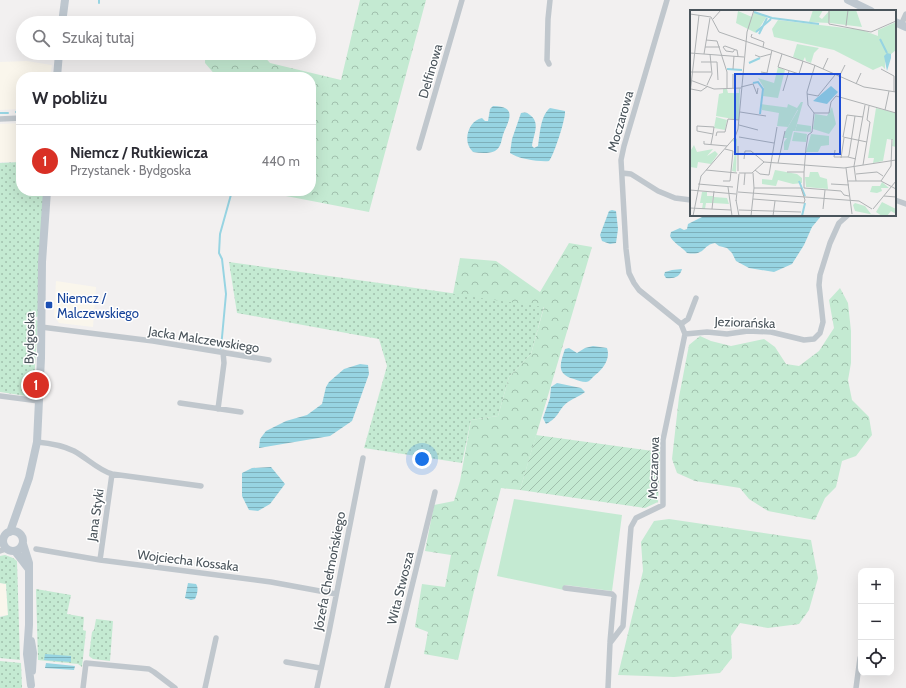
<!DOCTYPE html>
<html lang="pl">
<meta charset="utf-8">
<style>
:root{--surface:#fff;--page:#f2f2f3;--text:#2b2b33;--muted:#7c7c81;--line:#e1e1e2;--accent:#d93025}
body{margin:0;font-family:Cabin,sans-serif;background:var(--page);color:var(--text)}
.controls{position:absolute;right:12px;bottom:12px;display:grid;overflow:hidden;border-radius:8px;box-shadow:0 4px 16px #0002}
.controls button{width:36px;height:36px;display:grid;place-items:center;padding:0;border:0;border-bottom:1px solid var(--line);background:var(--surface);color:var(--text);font:20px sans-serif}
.you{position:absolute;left:422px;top:459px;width:14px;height:14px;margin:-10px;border:3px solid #fff;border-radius:50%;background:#1a73e8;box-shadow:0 0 0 6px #1a73e833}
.badge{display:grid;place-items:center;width:26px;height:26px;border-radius:50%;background:var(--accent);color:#fff;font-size:13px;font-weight:700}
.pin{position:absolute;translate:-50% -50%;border:2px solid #fff;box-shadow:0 1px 4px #0006}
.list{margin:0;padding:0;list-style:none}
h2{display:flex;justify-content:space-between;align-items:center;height:52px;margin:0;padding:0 16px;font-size:17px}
h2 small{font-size:13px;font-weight:400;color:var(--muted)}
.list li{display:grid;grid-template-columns:26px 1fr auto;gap:12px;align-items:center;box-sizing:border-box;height:72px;padding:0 16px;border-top:1px solid var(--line)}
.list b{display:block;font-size:15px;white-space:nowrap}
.list p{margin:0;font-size:13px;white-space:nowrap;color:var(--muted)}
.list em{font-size:13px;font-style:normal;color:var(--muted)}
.icon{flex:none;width:22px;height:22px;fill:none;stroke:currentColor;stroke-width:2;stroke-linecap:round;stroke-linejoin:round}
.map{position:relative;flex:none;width:906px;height:688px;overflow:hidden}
.search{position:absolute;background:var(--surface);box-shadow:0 4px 16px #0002;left:16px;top:16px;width:300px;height:44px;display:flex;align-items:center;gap:10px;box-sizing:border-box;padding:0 14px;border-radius:22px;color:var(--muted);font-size:15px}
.panel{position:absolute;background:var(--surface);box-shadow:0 4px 16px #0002;left:16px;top:72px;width:300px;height:124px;border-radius:16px}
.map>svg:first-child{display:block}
.commercial{fill:#faf6ec}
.grass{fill:url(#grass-dots)}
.forest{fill:url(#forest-crowns)}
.garden{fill:url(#garden-furrows)}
.pitch{fill:#c4ead2}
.water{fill:url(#water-rules)}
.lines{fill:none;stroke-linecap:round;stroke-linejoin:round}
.stream{stroke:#97d4e2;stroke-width:2}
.street{stroke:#c0c7cd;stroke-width:5.5}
.secondary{stroke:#bec7cf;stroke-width:8}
.transit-dot{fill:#1a4fb4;stroke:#fff;stroke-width:1.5}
.labels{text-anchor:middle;stroke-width:3;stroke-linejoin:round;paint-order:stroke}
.street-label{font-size:13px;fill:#4a545b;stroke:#fff}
.transit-label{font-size:13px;fill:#164399;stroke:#fff;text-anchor:start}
.inset-river{fill:none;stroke:#97d4e2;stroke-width:2}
.inset-road{fill:none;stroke:#afb2b4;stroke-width:1}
.view{fill:#1d4ed8;fill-opacity:0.15;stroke:#1d4ed8;stroke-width:2}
.inset-edge{fill:none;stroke:#4a545b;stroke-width:2}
</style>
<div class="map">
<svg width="906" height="688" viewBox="0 0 906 688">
<defs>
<pattern id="grass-dots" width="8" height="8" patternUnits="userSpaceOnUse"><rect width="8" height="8" fill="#c4ead2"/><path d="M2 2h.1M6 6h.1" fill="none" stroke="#a1c0ad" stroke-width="1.8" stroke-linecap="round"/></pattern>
<pattern id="forest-crowns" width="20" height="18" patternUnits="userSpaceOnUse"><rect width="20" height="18" fill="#c4ead2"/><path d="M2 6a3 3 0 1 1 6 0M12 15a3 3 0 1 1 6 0" fill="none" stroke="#a1c0ad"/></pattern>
<pattern id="garden-furrows" width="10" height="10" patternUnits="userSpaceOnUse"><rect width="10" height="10" fill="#c4ead2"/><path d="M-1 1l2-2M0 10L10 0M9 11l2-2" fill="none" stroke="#a1c0ad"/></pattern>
<pattern id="water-rules" width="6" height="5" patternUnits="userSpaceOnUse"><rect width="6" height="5" fill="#97d4e2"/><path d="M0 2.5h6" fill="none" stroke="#7dafba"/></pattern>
</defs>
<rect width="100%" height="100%" fill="#f2f0f0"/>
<path class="commercial" d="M27,61L52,65L50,77H21V109L0,110V62Z
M21,123V162H0V124Z
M56,281L96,287L93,327L59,323L54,316Z
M0,583L6,584L8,615L0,616Z"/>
<path class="grass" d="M21,162V191H45L39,316L36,317V320L38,321L33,397L0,392V163Z
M229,262L544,306L531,354L509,377L498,416L471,420L462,463L364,448L387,366L379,339L237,313Z
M5,555L13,558L17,561L20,660L0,658V617L8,615L6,584L0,583V556Z
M36,589L71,595L67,614L84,617L83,630L86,631L82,667L78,664L38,660Z
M96,619L113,621L110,661L93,659L89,656L92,632L94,630Z
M0,661L21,663L22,688H0Z"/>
<path class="forest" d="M360,0H426L369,212L260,191H311V77H217L205,63V53H261L270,63L341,80Z
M569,243L592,247L520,490L501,488L478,574L458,660L424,654L428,632L415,627L422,584L445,587L451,555L425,551L434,505L454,501L460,481L471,420L498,416L509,377L531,354L544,307L453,294L460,258L496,261L540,292Z
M840,288L848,303L851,331V363L848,380L852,400L869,417L872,435L856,456L842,461L836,487L825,498L815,520L768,511L749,499L740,488L695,481L677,473L672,459L679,397L689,345L700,336L711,341L731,346L764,339L775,347L786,364L799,366L819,351L834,328L829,300Z
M669,519L811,540L818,578L809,610L799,624L768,628L740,623L731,636L732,658L720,673L674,677L618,675L643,571L641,542L654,521Z"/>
<path class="garden" d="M536,435L660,452L658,502L645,508L520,490Z"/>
<path class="pitch" d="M514,499L622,515L612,591L565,585L564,590L497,576Z"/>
<path class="water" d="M493,106C515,106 511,117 504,132C501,139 502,147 495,151C488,154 480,153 473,152C471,150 469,147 468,144C465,134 471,120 482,118L485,121H488L490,109Z
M550,108L565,111C566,118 554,155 549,161C540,162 518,159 510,153L512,139L521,113C525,112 527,112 530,115C541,123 533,135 532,146L534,148L538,146C540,135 540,116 550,108Z
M612,210L616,211L618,229L616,243L610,244L602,241L600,235L609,211Z
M706,215H822L812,227L804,245L792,264L774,272L749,268L736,261L732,253L727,248L719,246L715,243C702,245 706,256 687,253C682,247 673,243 670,236L671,232L680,228L684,230L687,229L688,224Z
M682,269C680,277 674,279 666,278L664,275L665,272L672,270Z
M593,346L607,348C611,360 602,370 593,377C591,379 589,382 586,382C582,382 577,380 574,379C556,374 560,364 565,349L569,348L577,353L585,348Z
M360,364L368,365L369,374L352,421L330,436L259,448L260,439L266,431L286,421L307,415L322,404L326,387L329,382L344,369Z
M557,383L581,388L585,392C580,396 574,398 568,402C558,409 560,417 546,424L543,418L550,398L551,387Z
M271,467L285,484L270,504L258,511L249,510L242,496V473L252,468Z
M188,583L196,584C199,588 197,595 195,599L191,600L185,598Z
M45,654L71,656V662L44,660Z
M46,663L75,666L74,670L45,668Z"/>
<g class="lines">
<path class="stream" d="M99,3V0
M180,77L194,74L200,77
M16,112H21
M0,113H8
M221,348L226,294L222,259L219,253L220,234L232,191"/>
<path class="street" d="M901,25L906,14
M549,64L547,60L548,19L550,0
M0,119L21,118
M419,148L462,0
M622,173L631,174L658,191L675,198L691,200
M895,200L906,204
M681,324L688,319L696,298
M41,327L153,341L269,360
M685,334L707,332L727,334L748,331L771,332L804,340L814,339L820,333L823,322L819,285L820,275L830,243L839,223L848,215
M0,396L39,401
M180,403L241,412
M218,409L224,363L223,352
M37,442C48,443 64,446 74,451C87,458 98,470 112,474L201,486
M0,543L3,541
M36,549L100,560L271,582L336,594
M0,551L6,549
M100,560L112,474
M565,588L612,594L614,596L610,642
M286,662L320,668
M83,688L86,663L149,669L154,672L175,688
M205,688L216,638
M317,688L329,632L363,458
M387,688L435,492
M608,688L610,643L623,626L631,527L636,518L663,505V440L685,334L681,324L639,290L634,283L629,273L626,249L621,160L624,146L667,0
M856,688L860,658"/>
<path class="secondary" d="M848,0L871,11
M895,22L906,27
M62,23L65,0
M57,77L59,53
M3 541a10 10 0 1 1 20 0a10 10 0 1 1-20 0Z
M10,532L29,478L37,442L41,358L42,262L47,191
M23,544L29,563V625L27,654L31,685
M15,551L28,568
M31,641L33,653L32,671"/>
</g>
<rect class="transit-dot" x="45" y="301" width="8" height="8" rx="2"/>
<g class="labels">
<g class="street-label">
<text transform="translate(430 71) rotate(-74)" y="5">Delfinowa</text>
<text transform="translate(620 121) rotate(-74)" y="5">Moczarowa</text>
<text transform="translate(745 322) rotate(2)" y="5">Jeziorańska</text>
<text transform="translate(29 338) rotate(-89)" y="5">Bydgoska</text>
<text transform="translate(204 339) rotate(9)" y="5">Jacka Malczewskiego</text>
<text transform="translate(653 468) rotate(-88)" y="5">Moczarowa</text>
<text transform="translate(95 515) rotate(-82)" y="5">Jana Styki</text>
<text transform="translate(188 560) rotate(7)" y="5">Wojciecha Kossaka</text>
<text transform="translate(329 571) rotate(-79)" y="5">Józefa Chełmońskiego</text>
<text transform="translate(400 588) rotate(-76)" y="5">Wita Stwosza</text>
</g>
<g class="transit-label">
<text x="57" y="303">Niemcz /<tspan x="57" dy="15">Malczewskiego</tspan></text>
</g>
</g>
<g transform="translate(690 10)">
<rect width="206" height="206" fill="#f2f0f0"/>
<path d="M107,34L129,38L124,43L121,53L116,51L115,47L113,51L103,47ZM49,78L50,79L49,110L26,106L29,84L33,83V79H37L38,83H49ZM71,94L108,99L98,117L87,116L89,103L72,100ZM186,98L206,103V137L202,136L203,130L197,129L193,151L183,153L184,148H178ZM26,107L37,110L35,120L24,118ZM45,128L47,129L46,162L42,161L46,135L45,132L42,131ZM4,135L7,142L23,139L17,146L25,141L28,144L21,154L8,152L7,158L0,157L1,140ZM192,172L199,178H191L192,181L187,183L180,182L182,176H190ZM12,182H17V186H23L22,193H16L15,199H12L13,193H10ZM24,187L37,188L39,194L23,193ZM192,192L206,199V204L201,201L197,206H192L186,202Z" fill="#c4ead2"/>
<path d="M48,1L62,7L64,2L77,6L66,23L46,13ZM88,10L172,20L188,26V20L206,12V40L195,49V59L192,56L183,60L144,40L84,27L82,19ZM88,57L95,60L88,88L73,86L74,78L68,68L84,73ZM111,92H113L105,121H103L98,140H94V132L97,128H94L95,122L108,100L97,98L98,94L107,98ZM142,97L146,114L139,124L123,119L125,104L137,106ZM121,124L139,126V135L131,136L128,142H116ZM85,160L107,164L112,168V173L103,174L88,170L86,176L72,174V169L82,170ZM120,162H128L130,167L137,169L138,179L116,177L115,167H119ZM165,193L175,196L181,204L189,206L165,201L163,195Z" fill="#c4ead2"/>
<path d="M123,0H133L129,7L132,9L140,0H166L172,17L140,13V7L139,13L119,12ZM107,114L121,116V122L105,121Z" fill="#c4ead2"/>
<path d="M104,122L117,124L116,132L102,131Z" fill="#c4ead2"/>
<path d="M197,43L201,44V48L197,61L194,46ZM141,76L148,82L137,94L123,91Z" fill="#97d4e2"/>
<path class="inset-river" d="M64,2L82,8L129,14M66,22L81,9M69,24L77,8M190,29L197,43M59,53L70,48M37,59L52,60M63,73L68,72L73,79L70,104M109,171L115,186M112,206L115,193"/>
<path class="inset-road" d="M139,0V14L181,22L206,11M0,4L21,7L29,22L124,55L174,77L206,82M23,9L31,0M156,16L158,0M62,24L61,27L74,32L73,37M16,30L27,31L37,62V78M15,37H30M45,39L43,42L36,41L33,37L35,36L46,40H47L48,46M0,43L54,47M14,44L20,8M92,44L88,57L109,64L113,51M65,45L70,47L81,44M11,52H27L28,70M43,59L44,46M133,59L138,48M191,59L204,66V82M0,62H21M71,62L77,63L82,40M43,64V78M149,67L155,55M0,70L24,79L51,78M166,74L171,63M17,75L22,64L20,44M51,77L63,74L67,84L68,78M1,79L11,81L18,76M93,81L99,61M0,84L9,5M117,84L128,86L145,65M195,100L199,81M50,102L76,106M124,103H139L141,92L146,86L206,103M165,106L157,105L153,127L177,132M49,115L68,120M26,126L27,122H35L38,109L49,110M49,127L84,133M14,131V134L37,136M21,135V134L23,124L24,117L7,116V121L23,124M145,140L144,147H158M151,148L154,128M54,149L55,141H61L74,152M166,149L158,147L159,145L165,106L173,107M88,153L95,121M173,155L180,112L177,110L179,96M156,158L162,204M16,160L47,163M65,160L70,164L79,165L87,117M48,161V136M97,162H114V178L151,181L154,185L159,186M114,162L116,138L118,125L122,122L124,103L118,95L117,82L125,55M49,163H62L74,152L154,158L206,150M166,164L187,162L193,166M33,171H40L43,141L35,139M158,171H191L206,179M166,171L164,156L175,95M191,171L201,156L202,129M8,174L43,177M141,174L159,175M54,175L55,163M38,177L42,206M0,180L46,184M48,182L169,191L182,199M194,186L206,187M63,189L114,193L115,190L111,178H64M46,190L49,206M46,191L49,164M0,198L41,200M22,199L24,181M133,199L135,180M183,199L206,171M49,200L111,202M3,206L11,166L45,127L48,119L57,22L64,0M61,206L64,178L63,163M83,206L85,191"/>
<path class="view" d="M45,64H150V144H45Z"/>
<rect width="206" height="206" class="inset-edge"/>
</g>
</svg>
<div class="controls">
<button>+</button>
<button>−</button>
<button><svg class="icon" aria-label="locate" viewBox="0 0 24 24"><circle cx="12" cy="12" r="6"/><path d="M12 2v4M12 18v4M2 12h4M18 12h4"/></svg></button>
</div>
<div class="you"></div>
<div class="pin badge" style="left:36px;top:385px">1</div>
<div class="search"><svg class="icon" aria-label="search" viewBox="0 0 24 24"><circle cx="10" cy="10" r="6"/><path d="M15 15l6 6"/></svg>Szukaj tutaj</div>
<section class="panel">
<h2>W pobliżu<small></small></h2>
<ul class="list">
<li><span class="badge">1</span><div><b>Niemcz / Rutkiewicza</b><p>Przystanek · Bydgoska</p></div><em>440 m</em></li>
</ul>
</section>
</div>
